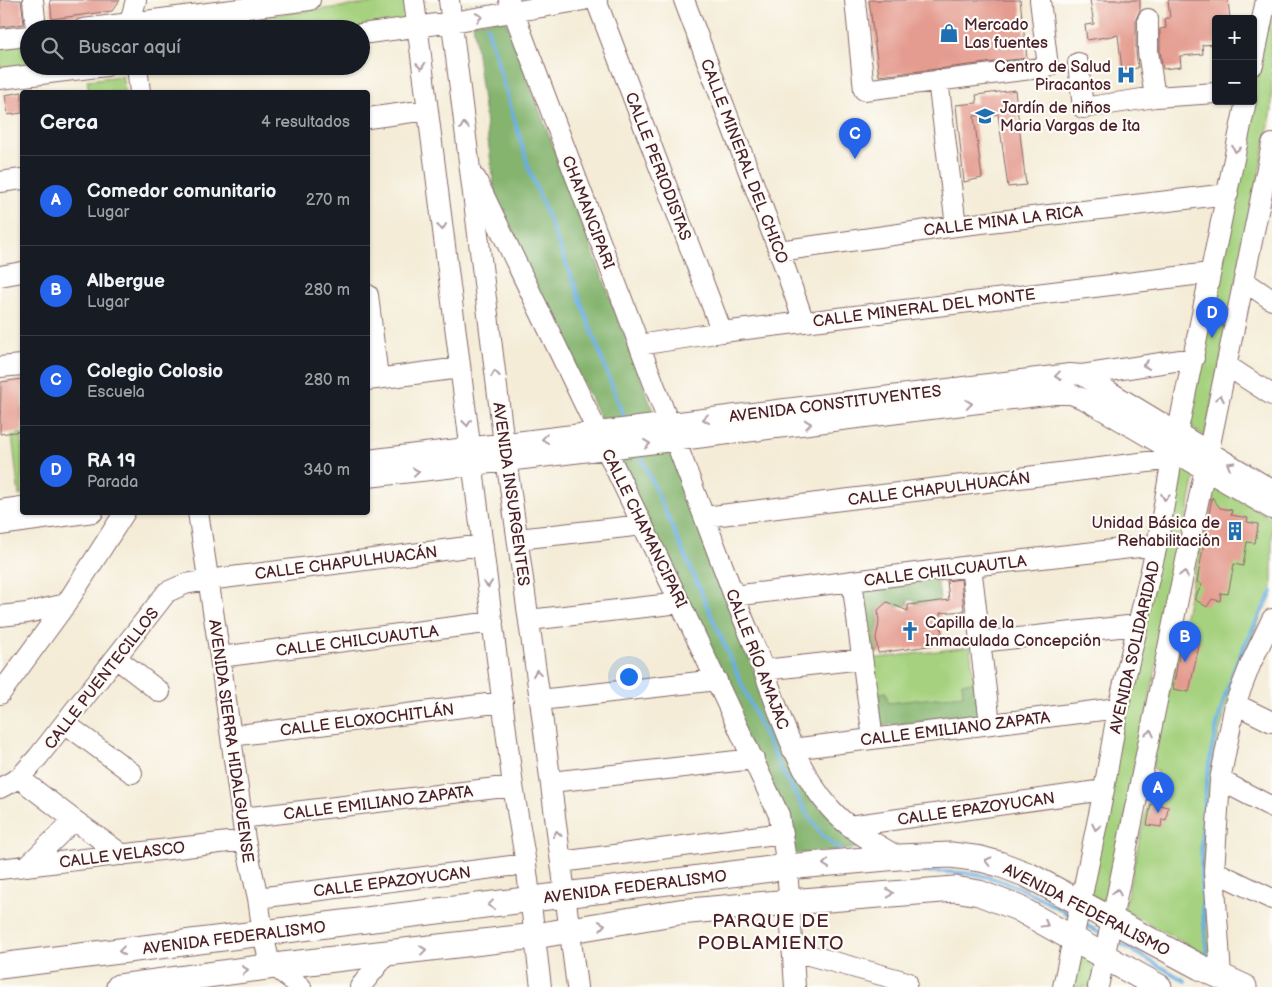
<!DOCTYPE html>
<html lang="es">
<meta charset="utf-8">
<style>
:root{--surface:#171b24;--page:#242831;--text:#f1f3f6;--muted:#9ea1a6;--line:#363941;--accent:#2563eb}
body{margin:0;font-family:"Balsamiq Sans",sans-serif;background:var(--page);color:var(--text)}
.controls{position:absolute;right:15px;top:15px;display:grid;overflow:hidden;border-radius:5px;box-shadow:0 1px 4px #0004}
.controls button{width:45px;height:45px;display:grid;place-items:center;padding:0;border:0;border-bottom:1px solid var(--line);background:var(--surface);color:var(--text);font:25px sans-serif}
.you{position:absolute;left:628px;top:676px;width:18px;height:18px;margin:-12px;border:4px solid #fff;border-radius:50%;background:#1a73e8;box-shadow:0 0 0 8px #1a73e833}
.badge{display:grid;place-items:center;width:32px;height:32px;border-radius:50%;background:var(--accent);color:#fff;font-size:16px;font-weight:700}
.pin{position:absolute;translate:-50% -41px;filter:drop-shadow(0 1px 2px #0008)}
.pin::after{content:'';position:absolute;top:26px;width:18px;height:15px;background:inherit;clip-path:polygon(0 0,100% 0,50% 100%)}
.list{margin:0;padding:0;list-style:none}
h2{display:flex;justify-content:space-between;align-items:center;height:65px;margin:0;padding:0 20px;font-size:21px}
h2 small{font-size:16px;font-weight:400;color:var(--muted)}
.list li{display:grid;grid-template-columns:32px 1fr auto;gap:15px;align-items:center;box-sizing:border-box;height:90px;padding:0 20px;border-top:1px solid var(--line)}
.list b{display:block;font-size:19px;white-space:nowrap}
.list p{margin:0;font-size:16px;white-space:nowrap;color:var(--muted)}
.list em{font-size:16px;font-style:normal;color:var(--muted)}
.icon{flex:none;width:28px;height:28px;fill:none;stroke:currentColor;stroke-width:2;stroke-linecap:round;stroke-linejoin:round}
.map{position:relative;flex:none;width:1272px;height:987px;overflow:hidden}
.search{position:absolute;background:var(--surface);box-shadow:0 1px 4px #0004;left:20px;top:20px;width:350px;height:55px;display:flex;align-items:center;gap:12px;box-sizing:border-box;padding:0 18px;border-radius:28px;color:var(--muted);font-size:19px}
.panel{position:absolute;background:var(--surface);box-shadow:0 1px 4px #0004;left:20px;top:90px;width:350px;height:425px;border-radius:5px}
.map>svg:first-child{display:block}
.green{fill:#a6d27f;stroke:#787855}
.forest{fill:#84b46e;stroke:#676a4c}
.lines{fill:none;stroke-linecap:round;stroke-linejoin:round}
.stream{stroke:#6baee0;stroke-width:4}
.building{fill:#e59c90}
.minor-casing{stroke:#866767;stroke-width:22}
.major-casing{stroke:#866767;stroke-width:27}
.minor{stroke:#fff;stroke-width:20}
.major{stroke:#fff;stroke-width:25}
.oneway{stroke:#ae9aa0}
.labels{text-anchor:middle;stroke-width:4.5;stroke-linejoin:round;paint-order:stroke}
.poi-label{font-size:16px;fill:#4a1f2b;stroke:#fdfcf7;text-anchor:start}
.street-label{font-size:16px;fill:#4a1f2b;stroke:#fdfcf7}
.quarter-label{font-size:19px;letter-spacing:1px;fill:#4a1f2b;stroke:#fdfcf7}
</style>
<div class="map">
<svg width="1272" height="987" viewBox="0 0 1272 987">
<rect width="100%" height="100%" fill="#fdfcf7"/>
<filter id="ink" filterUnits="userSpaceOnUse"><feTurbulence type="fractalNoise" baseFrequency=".02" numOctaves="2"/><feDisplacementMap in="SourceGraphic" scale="10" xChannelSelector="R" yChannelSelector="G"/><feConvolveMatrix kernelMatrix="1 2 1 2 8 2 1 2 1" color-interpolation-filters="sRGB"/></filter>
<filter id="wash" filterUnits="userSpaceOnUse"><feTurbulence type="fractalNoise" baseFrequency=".0096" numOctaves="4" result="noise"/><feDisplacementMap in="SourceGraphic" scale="20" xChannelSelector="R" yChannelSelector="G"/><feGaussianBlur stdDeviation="1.12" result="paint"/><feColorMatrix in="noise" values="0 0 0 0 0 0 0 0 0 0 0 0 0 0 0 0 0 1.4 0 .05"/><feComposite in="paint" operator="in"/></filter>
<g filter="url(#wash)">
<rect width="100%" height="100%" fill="#f4ecd7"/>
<path class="green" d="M400,0H405L407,21L345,29H156Z
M1271,0L1272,110L1205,436L1185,424L1253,101V91Z
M29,43V66L0,71V47Z
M122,76L125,92H89L87,80Z
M22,433V495L19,496L12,435Z
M1177,461L1196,471L1108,904L1088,893Z
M1213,485L1272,518V596L1262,614L1232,686L1218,738L1210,791L1204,857L1205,899L1211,957L1124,910L1149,796L1152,791L1157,770L1152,768Z
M970,647L978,715L879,726L871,659Z
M1077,947L1097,959L1091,987H1069Z"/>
<path class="forest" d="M505,19L655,416L602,422L496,202L473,23Z
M669,445L779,738L800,784L819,807L873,847L794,854L617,454Z
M937,577L940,599L938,601L915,604L914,600H908V605L895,606L886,602L881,608L878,609C880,624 876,637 878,653L868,654L860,589Z
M974,682L978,715L879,726L876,694L886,692L888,703L963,695L962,683Z"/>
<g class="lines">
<path class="stream" d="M487,26L529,169L572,278L624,418
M639,452L759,723L784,775L809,817L823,836L839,849
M887,870C912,872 938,871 964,873C1004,876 1037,896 1070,915
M1082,923L1102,934
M1119,943L1185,981
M1207,956C1204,927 1201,898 1201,868C1201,802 1210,733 1234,670C1244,643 1258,618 1272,592"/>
</g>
<g id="blocks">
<path class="building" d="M0,0H21L24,24L0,27Z
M50,0H120L112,11L52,19Z
M869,0H1020L1027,58L879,76Z
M1090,0H1140V10L1136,19V52L1138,68L1122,70L1118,35L1087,40L1085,25L1094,24Z
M1168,0H1228L1230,19H1216V44L1202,45L1203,54L1180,56L1181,67L1163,69L1160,51V29L1166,28L1165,18H1170Z
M1015,90L1026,185L1008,187L998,114L974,116L982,178L964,182L956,105L977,103L976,95Z
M22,92V113L8,115L5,95Z
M22,379V431L0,434L1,382Z
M1212,497L1220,508L1232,510L1231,515L1248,518L1247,522L1258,524V526L1255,543L1247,542L1243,566L1234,564L1228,594L1221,593L1220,601L1212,599L1207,607L1194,599L1202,585L1197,582Z
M961,579L964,611L940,613L943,644L878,653L876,638L879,623L878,610L887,602L908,611V605L949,600L947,581Z
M1184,638L1200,641L1189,692L1173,689L1180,649H1182Z
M1158,803L1163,806L1168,807L1166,820L1162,819L1161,827L1147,825L1151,804Z"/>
</g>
</g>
<g filter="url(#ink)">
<use href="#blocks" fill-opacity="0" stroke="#866767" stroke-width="1"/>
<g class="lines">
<g class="minor-casing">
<path id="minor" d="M33,0L36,29
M414,0L513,786L526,864L541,987
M449,0L504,444L540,700L577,987
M509,0L734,596C744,621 755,646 764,671C782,720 796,769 830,808C848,829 875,843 898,857
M596,0L722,332
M684,0L779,251L804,322
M855,0L864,90L1048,67L1040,0
M1148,19V52L1155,97
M83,29L310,0
M131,29L130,22L136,0
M361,34L452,22L584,0
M0,39L29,36
M1078,63L1083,108L1155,97L1216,93
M1253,65L1266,0
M137,66L140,92
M0,79L106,66
M938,80L956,226
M368,118L427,110
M476,179L680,603L779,815L787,867L795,987
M0,182L22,179
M779,251L956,226L1228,194
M0,276L22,272
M1244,281L1272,300
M368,295L378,378
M639,345L722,332L1210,273
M1226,365L1272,395
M0,367L22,365
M1082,375L1194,358
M368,380L460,368
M368,460L1070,374L1082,375L1272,490
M368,477C597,452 826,421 1055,394H1071L1086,400L1272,509
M0,510L22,507
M198,512L220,657L245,840L258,898L263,934L268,956L274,966L301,987
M705,517L1172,459
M0,525L93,512
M518,539L643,525
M971,566L990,724
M852,581L873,739
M734,596L971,566L1157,545
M0,616L27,613L66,604
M529,620L680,603
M980,642L1137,625
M220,657L493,622
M116,658L160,692
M764,670L862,659
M0,694L66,604L125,512
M540,700L717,680
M1235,704L1272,722
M66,724L132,773
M231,736L503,702
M792,749L1118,708
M19,778L74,820L123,855
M1220,780L1272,807
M551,782L754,759
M0,788L19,778L38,757L167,592L185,584L208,580L483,545
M242,818L513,786
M849,826L1104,790
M561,862L783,833
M27,866L74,820
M0,869L245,840
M1214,871L1272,899
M258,898L526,864
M794,951L907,982
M1221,976L1214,871L1220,780L1235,704L1251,663L1272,619
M360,987L386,955
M1063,987L1104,790L1118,708L1157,545L1172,459L1246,101
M1098,987L1272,144"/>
</g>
<g class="major-casing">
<path id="major" d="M0,966L787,867L898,857L951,855L981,859L999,864L1028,875L1200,967L1244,987
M119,987L274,966L535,936L679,912L790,902L955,889L979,893L1018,908L1159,987"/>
</g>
<use href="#minor" class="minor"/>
<use href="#major" class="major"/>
</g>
<defs><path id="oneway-chevron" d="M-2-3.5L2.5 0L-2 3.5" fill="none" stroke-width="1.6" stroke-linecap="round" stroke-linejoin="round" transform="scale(1.25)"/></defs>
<g class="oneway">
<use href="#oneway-chevron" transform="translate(479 17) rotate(-10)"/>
<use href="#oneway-chevron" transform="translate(421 66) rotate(83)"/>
<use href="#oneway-chevron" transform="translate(464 126) rotate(-97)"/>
<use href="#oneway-chevron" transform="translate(1236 149) rotate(101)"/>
<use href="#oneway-chevron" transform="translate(442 227) rotate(83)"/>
<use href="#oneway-chevron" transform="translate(1146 365) rotate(172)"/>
<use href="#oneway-chevron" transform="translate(495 374) rotate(-97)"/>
<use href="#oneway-chevron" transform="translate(1058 376) rotate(173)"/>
<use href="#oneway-chevron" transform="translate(1220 398) rotate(-79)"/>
<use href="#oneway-chevron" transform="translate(969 404) rotate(-7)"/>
<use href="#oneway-chevron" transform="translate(706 419) rotate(173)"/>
<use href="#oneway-chevron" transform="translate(467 423) rotate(83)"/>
<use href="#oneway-chevron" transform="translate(808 424) rotate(-7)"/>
<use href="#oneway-chevron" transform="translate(545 439) rotate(173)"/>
<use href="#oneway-chevron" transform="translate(647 444) rotate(-7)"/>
<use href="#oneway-chevron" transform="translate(1230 465) rotate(-149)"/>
<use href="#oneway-chevron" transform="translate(416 472) rotate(-6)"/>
<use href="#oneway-chevron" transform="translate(1165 497) rotate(100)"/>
<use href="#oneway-chevron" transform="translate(1184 574) rotate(-78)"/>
<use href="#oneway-chevron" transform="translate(488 584) rotate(83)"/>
<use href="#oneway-chevron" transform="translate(537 673) rotate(-98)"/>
<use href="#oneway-chevron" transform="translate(1150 733) rotate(-78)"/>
<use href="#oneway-chevron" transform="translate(1096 827) rotate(102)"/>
<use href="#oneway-chevron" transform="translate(557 834) rotate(-97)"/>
<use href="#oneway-chevron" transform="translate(988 861) rotate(-166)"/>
<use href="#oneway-chevron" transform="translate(826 864) rotate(175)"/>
<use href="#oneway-chevron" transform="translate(1117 892) rotate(-78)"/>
<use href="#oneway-chevron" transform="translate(890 893) rotate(-5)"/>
<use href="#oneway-chevron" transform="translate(491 905) rotate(173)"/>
<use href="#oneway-chevron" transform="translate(1045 924) rotate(29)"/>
<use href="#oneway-chevron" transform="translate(602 925) rotate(-9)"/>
<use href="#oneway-chevron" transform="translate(423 950) rotate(-7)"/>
<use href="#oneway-chevron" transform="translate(122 951) rotate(173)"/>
<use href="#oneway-chevron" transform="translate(245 970) rotate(-8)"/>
</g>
</g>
<defs>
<g id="shop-bare" transform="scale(1.5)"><path d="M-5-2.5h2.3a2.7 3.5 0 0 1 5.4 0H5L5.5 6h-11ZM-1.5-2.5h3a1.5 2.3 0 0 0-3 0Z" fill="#1f6fb2" stroke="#fdfcf7" stroke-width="2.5" paint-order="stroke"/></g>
<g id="hospital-bare" transform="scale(1.5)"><path d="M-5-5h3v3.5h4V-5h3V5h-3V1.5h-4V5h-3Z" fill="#1f6fb2" stroke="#fdfcf7" stroke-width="2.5" paint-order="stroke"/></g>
<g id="school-bare" transform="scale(1.5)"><path d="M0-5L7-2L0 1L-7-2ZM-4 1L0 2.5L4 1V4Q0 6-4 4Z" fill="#1f6fb2" stroke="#fdfcf7" stroke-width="2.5" paint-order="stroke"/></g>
<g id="building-bare" transform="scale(1.5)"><path d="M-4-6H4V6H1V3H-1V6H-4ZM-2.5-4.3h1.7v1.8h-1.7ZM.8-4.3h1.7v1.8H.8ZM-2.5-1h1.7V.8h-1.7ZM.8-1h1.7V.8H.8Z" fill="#1f6fb2" stroke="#fdfcf7" stroke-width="2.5" paint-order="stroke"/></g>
<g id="church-bare" transform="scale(1.5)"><path d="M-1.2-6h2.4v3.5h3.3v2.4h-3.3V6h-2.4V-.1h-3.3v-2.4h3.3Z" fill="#1f6fb2" stroke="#fdfcf7" stroke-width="2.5" paint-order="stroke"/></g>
</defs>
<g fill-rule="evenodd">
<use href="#shop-bare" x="949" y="33"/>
<use href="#hospital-bare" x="1126" y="75"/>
<use href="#school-bare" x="985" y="116"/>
<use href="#building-bare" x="1235" y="531"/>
<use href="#church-bare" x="910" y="631"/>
</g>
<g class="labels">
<g class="poi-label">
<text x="964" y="30">Mercado<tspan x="964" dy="18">Las fuentes</tspan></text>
<text x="1111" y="72" text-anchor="end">Centro de Salud<tspan x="1111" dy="18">Piracantos</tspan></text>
<text x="1000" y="113">Jardín de niños<tspan x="1000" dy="18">Maria Vargas de Ita</tspan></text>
<text x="1220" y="528" text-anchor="end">Unidad Básica de<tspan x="1220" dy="18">Rehabilitación</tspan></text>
<text x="925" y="628">Capilla de la<tspan x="925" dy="18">Inmaculada Concepción</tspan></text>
</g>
<g class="street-label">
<text transform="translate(745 161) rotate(69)" y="6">CALLE MINERAL DEL CHICO</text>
<text transform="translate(659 166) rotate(69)" y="6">CALLE PERIODISTAS</text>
<text transform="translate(589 212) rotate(69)" y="6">CHAMANCIPARI</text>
<text transform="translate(1003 220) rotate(-7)" y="6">CALLE MINA LA RICA</text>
<text transform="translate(924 307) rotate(-7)" y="6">CALLE MINERAL DEL MONTE</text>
<text transform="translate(835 403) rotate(-7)" y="6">AVENIDA CONSTITUYENTES</text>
<text transform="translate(939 488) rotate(-7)" y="6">CALLE CHAPULHUACÁN</text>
<text transform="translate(512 494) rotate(82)" y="6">AVENIDA INSURGENTES</text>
<text transform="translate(645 528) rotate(64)" y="6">CALLE CHAMANCIPARI</text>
<text transform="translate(346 562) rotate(-7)" y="6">CALLE CHAPULHUACÁN</text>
<text transform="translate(945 570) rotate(-7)" y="6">CALLE CHILCUAUTLA</text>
<text transform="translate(357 640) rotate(-7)" y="6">CALLE CHILCUAUTLA</text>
<text transform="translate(1134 647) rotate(-77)" y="6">AVENIDA SOLIDARIDAD</text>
<text transform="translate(758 659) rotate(69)" y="6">CALLE RÍO AMAJAC</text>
<text transform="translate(101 678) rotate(-52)" y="6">CALLE PUENTECILLOS</text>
<text transform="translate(367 719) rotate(-7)" y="6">CALLE ELOXOCHITLÁN</text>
<text transform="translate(955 728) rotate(-7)" y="6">CALLE EMILIANO ZAPATA</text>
<text transform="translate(232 741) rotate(82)" y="6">AVENIDA SIERRA HIDALGUENSE</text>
<text transform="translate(378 802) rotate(-7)" y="6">CALLE EMILIANO ZAPATA</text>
<text transform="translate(976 808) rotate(-8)" y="6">CALLE EPAZOYUCAN</text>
<text transform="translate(122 854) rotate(-7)" y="6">CALLE VELASCO</text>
<text transform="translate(392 881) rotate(-7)" y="6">CALLE EPAZOYUCAN</text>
<text transform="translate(635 886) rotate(-7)" y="6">AVENIDA FEDERALISMO</text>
<text transform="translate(1087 909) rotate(27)" y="6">AVENIDA FEDERALISMO</text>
<text transform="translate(234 937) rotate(-7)" y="6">AVENIDA FEDERALISMO</text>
</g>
<g class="quarter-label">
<text x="771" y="927">PARQUE DE<tspan x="771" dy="22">POBLAMIENTO</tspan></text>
</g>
</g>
</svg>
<div class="controls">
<button>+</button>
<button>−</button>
</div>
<div class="you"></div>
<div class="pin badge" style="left:1158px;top:813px">A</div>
<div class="pin badge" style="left:1185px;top:662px">B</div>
<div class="pin badge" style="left:855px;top:159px">C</div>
<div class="pin badge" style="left:1212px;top:338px">D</div>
<div class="search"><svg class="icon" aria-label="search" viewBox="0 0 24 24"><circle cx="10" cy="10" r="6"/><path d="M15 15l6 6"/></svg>Buscar aquí</div>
<section class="panel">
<h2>Cerca<small>4 resultados</small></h2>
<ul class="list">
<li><span class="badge">A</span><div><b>Comedor comunitario</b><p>Lugar</p></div><em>270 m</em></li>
<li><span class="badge">B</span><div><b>Albergue</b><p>Lugar</p></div><em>280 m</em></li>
<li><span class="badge">C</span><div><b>Colegio Colosio</b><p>Escuela</p></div><em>280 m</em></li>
<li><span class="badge">D</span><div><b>RA 19</b><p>Parada</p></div><em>340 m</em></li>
</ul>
</section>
</div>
